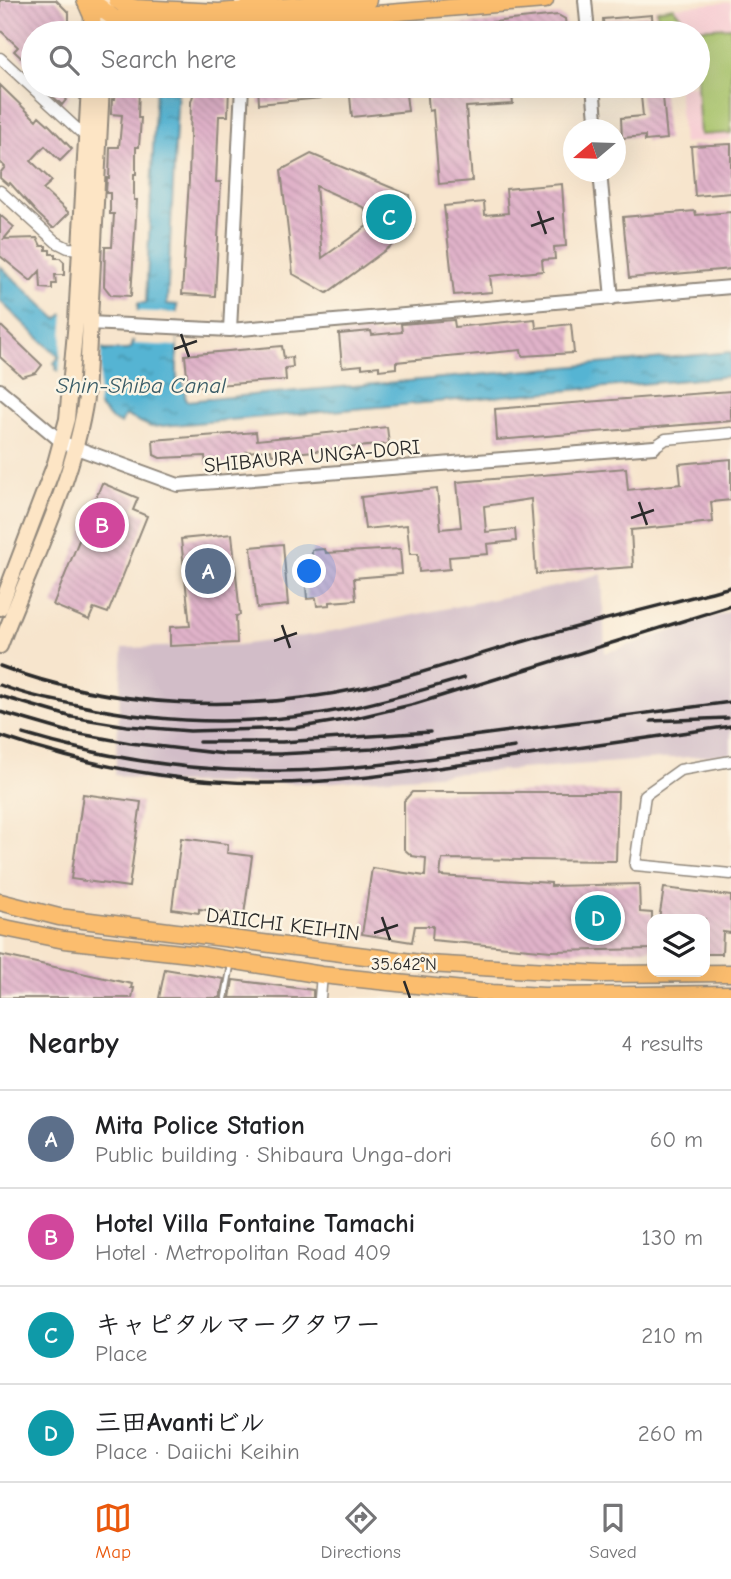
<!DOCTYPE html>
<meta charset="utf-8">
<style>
:root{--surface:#fff;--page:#f6f6f6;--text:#202124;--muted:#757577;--line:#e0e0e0;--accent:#ea580c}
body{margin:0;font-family:"Comic Neue","Klee One",sans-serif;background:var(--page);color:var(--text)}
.controls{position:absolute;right:21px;bottom:21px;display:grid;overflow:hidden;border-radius:14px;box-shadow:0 7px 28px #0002}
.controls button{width:63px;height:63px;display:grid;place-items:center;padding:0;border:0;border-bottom:2px solid var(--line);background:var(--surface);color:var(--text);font:35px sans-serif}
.compass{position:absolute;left:563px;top:119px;width:63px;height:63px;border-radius:50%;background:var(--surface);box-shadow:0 7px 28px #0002;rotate:251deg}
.you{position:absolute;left:310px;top:572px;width:24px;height:24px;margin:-18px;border:5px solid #fff;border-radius:50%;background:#1a73e8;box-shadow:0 0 0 10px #1a73e833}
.badge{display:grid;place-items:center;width:46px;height:46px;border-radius:50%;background:var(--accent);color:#fff;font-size:23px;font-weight:700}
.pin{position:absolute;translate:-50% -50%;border:4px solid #fff;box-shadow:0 2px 7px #0006}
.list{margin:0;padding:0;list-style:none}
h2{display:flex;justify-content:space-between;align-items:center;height:91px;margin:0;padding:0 28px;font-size:30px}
h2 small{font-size:23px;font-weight:400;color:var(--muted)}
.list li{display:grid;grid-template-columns:46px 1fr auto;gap:21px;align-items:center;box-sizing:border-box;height:98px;padding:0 28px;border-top:2px solid var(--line)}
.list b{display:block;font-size:26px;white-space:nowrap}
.list p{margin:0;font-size:23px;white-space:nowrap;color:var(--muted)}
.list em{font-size:23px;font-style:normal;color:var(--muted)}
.icon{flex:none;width:38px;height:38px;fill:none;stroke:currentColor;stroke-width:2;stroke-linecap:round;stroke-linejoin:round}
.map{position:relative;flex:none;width:731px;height:998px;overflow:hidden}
.search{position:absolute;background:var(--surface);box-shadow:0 7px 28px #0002;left:21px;right:21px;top:21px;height:77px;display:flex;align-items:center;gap:18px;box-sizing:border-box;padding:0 24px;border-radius:38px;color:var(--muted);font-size:26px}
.sheet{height:483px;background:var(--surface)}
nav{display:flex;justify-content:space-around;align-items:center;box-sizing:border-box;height:98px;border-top:2px solid var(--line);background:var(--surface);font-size:19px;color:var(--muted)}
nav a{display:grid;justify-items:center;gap:4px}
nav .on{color:var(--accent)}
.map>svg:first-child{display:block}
.built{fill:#f7cfd4}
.railway{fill:#d2bdc8}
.pitch{fill:#a5c168;stroke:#68764a;stroke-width:2}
.water{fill:url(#water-ripples);stroke:#40707f;stroke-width:2}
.pier{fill:#f7e5cd}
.building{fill:url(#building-back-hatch);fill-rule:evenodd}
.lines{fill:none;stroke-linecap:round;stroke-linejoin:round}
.service-casing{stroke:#91887c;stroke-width:8}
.minor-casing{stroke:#91887c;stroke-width:13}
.tertiary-casing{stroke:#91887c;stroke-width:16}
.secondary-casing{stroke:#91887c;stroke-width:18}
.primary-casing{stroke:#91887c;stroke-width:19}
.trunk-casing{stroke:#91887c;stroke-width:19}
.service{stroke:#fff;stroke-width:4.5}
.minor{stroke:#fff;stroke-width:10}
.tertiary{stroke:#fff;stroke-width:12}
.secondary{stroke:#fde5c5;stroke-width:14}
.primary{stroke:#fbbd6e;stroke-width:16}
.trunk{stroke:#fbbd6e;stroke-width:16}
.rail{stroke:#2b2b2b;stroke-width:3.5}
.ticks{fill:none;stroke:#2b2b2b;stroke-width:2.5}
.labels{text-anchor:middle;stroke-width:5;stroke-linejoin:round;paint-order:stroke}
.street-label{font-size:21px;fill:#2b2b2b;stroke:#fcf5e5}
.water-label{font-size:23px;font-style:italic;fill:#395b66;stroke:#fcf5e5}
.ticks-label{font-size:18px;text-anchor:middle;fill:#2b2b2b;stroke:#fcf5e5;stroke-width:5;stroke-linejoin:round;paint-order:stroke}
</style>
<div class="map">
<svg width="731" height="998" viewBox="0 0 731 998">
<defs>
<pattern id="water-ripples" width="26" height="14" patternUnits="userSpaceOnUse" patternTransform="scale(1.75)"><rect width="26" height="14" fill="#54b4d3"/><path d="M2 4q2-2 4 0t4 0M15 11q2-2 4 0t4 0" fill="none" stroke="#4693ab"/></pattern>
<pattern id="building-back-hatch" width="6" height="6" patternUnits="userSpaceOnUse" patternTransform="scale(1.75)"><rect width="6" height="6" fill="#e0b2c9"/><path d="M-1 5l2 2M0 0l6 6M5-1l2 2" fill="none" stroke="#c099ad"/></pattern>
</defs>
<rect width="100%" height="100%" fill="#fcf5e5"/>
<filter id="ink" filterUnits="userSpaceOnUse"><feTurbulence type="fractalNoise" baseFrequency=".0143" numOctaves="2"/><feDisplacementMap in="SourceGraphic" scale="14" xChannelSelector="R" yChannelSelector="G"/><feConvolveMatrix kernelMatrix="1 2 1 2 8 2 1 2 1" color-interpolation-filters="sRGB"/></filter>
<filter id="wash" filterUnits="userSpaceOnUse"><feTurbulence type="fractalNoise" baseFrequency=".00686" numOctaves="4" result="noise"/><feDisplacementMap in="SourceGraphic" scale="28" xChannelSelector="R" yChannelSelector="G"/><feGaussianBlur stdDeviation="1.57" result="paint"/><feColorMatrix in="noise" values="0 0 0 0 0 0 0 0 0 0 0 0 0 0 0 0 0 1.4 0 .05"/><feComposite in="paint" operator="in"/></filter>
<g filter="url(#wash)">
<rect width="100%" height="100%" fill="#f7e5cd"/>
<path class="built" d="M731,2V139L683,143L678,86H698V33H656L654,9Z"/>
<path class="railway" d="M602,574L605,653L731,611V754L322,783H169L115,775L123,648L239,645L318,634L559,586Z"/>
<path class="pitch" d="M673,7L691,29L731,27V133L700,135L697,86L698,33H675V30L658,31L657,10Z"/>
<path class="water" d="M156,86H178L167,304L177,305V381H183L186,401L731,352V376L151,427L125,415L121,424L111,419L97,404L56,369L57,367L54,363L59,357L0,301V266L57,319L63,314L104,350H128L132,347V341H136L138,303H146Z"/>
<path class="pier" d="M135,311L178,313L177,346L134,344Z
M64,313L102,346L98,408L59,374Z"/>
<g id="blocks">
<path class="building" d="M0,0H56L69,13V33H33V69L14,51L18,47L0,30Z
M558,15L565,19L567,33H424V26L484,23Z
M652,15L653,33H604L603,19Z
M0,85L36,120L39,116L50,126L72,149L60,161L45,146L31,161L52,181L43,189L69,213L55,227H52L37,213L10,183L8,185L0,178V173L5,167L0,162Z
M42,86H69V96L62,105Z
M196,86H229L228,116H219L216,182H221L215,296L182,294L189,180L191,102Z
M258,86H320L321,98L259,104Z
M349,86H405L408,111L352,117Z
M427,86H549V93L512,95L513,104L466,107L472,181L439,184L433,110L429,111Z
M640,86H662L667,139L645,141V136L622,138L621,118L643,116Z
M116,87L139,88L138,118H141L139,147H136V174H134V200H137L131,296L111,295L104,286L105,247H112L114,214H110V193H106L107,178H109L110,147H119L122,115L111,114L112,99H115Z
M731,144V193L695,196L691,146Z
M311,154L409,195L414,229L327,293L293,274L281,170ZM316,186L365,208L367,226L322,258Z
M562,184L566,246L554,247L555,259L542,260L543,271L490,276L492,292L454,295L444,206L484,202L485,215L508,213L506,189Z
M695,211L696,215L731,212V269L629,278L623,217Z
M0,215L14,227L4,239L37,238L41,246H46V250H50V254H55V258H60L64,262V275H55L56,284H52V289L41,288L40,271L31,281L0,256Z
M535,319L536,328L571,324L574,353L522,356L521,350L396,362V368L379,370V366L362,368V365L342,367L339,334L371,331L372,335L402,332L401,324L454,320L455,327Z
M0,325L42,365L36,373L22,377L0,357Z
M282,346L284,358L292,357L293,367L285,368L286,380L188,387L185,355Z
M731,391V421L497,440L495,409Z
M387,427L389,444L272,455L271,450L246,452L247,462L206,465L205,456L160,458L154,455L153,440L256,432L257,440Z
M731,459V500L711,502L713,522L631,530L633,567L536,574L531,499L484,506L486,532L515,529L516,541L487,544L488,554L449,557L450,569L419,572L418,554H410L407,525L365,529L361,497L437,489L441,529L461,527L457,482L626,468L628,490L681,484L679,464Z
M102,483L138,498L133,510L147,516L108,613L94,608L89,620L53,605Z
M232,534L240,615L236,616L237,643L170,646V627L190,626L181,539Z
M283,544L288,605L257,608L251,547Z
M325,549L326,553L400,549L402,574L354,578L356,600L330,602V605L317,606L316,598L307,599L304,559L312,558V550Z
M412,792H618L616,861L442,859L440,876L551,883V886L639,884L640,912L652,913V949L551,951L432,940L433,926H415L412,942L362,934L372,868L425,876L426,858L412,856L404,849V801Z
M83,794L141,802L129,887L71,879Z
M181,838L228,844L227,853L252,856L244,915L199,909V913L172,909Z
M664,888L731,896V933L723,932L722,954H705V919H659Z
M0,955L132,984L131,988H134L132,998H0Z
M165,969L224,979L220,998H159Z
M233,980L313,990V998H230Z"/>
</g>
</g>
<g filter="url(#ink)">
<use href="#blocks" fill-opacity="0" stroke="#91887c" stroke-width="2"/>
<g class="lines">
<g class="service-casing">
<path id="service" d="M225,998L231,965"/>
</g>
<g class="minor-casing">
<path id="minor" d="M0,58L87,138
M0,191L56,242L68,248L86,249
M654,447L666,439L731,433
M731,761L680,770L645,795L635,865L731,874
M320,998L322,975"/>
</g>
<g class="tertiary-casing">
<path id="tertiary" d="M241,0L244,33
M585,0L588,33
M593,86L597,130
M600,172L612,298
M89,323L230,330L731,287
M230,330L242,86
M0,390L63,443L178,485L654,447"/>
</g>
<g class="secondary-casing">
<path id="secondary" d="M105,33L107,0
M0,608L55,463L67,419L76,321L89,86
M0,646C30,567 74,481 86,398L102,86"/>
</g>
<g class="primary-casing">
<path id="primary" d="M85,0L92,16L93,33
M90,0L114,18L134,24L219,27L545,0
M117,0L124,5L135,8L219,12L368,0"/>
</g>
<g class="trunk-casing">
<path id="trunk" d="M0,902L59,917L428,964L601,974L731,973
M0,927L64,940L199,955L322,975L492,993L544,996L731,994"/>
</g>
<use href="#service" class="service"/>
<use href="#minor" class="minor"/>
<use href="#tertiary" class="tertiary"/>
<use href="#secondary" class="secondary"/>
<use href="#primary" class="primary"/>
<use href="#trunk" class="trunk"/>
<path class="rail" d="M0,666C113,709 244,713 362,688C417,676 471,656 525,641C593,622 662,605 731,587
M0,685C25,695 51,700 77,705C167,725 261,726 351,708C389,700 426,689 464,678
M0,696L72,717L127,726L190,731L295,728L356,718L415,704L731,606
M0,712L69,732L130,743L225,754H280L373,749L731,702
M651,721L728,718
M23,734C107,759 194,772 281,771C360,770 438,757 515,747
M0,736C86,766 178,783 270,783C340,783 410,772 480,762C564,750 647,738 731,726
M199,742H282L430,732"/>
</g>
</g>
<path class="ticks" d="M538,211L546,234M531,226L554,218M181,334L189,357M174,349L197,341M639,502L647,525M631,518L654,510M282,625L290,648M274,641L297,633M382,917L390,940M374,933L398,925M404,981L410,998"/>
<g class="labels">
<g class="street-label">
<text transform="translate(312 456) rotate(-5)" y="7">SHIBAURA UNGA-DORI</text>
<text transform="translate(283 924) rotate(7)" y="7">DAIICHI KEIHIN</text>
</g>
<g class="water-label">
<text x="141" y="393">Shin-Shiba Canal</text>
</g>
</g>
<g class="ticks-label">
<text x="404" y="970">35.642°N</text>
</g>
</svg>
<div class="controls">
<button><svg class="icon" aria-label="layers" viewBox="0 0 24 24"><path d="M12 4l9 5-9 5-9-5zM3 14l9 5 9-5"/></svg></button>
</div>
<svg class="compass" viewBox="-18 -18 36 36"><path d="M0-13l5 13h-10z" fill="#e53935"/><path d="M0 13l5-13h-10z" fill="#757577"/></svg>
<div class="you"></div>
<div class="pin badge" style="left:208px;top:571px;background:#5c6f8a">A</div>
<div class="pin badge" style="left:102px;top:525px;background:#d1479c">B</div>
<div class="pin badge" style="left:389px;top:217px;background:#0f9aa8">C</div>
<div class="pin badge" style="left:598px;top:918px;background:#0f9aa8">D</div>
<div class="search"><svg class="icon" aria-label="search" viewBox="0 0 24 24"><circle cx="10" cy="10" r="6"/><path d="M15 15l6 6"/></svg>Search here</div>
</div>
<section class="sheet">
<h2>Nearby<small>4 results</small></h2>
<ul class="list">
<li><span class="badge" style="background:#5c6f8a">A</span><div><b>Mita Police Station</b><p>Public building · Shibaura Unga-dori</p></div><em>60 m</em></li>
<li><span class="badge" style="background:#d1479c">B</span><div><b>Hotel Villa Fontaine Tamachi</b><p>Hotel · Metropolitan Road 409</p></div><em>130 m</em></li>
<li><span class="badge" style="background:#0f9aa8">C</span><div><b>キャピタルマークタワー</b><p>Place</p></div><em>210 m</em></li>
<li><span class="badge" style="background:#0f9aa8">D</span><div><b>三田Avantiビル</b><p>Place · Daiichi Keihin</p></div><em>260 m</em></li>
</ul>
</section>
<nav>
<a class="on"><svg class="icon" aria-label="map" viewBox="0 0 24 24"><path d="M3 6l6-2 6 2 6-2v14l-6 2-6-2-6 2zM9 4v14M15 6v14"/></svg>Map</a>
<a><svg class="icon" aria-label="directions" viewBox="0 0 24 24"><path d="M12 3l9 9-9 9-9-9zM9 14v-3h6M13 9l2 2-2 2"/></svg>Directions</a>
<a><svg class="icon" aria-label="saved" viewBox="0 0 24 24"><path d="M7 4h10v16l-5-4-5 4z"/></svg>Saved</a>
</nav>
